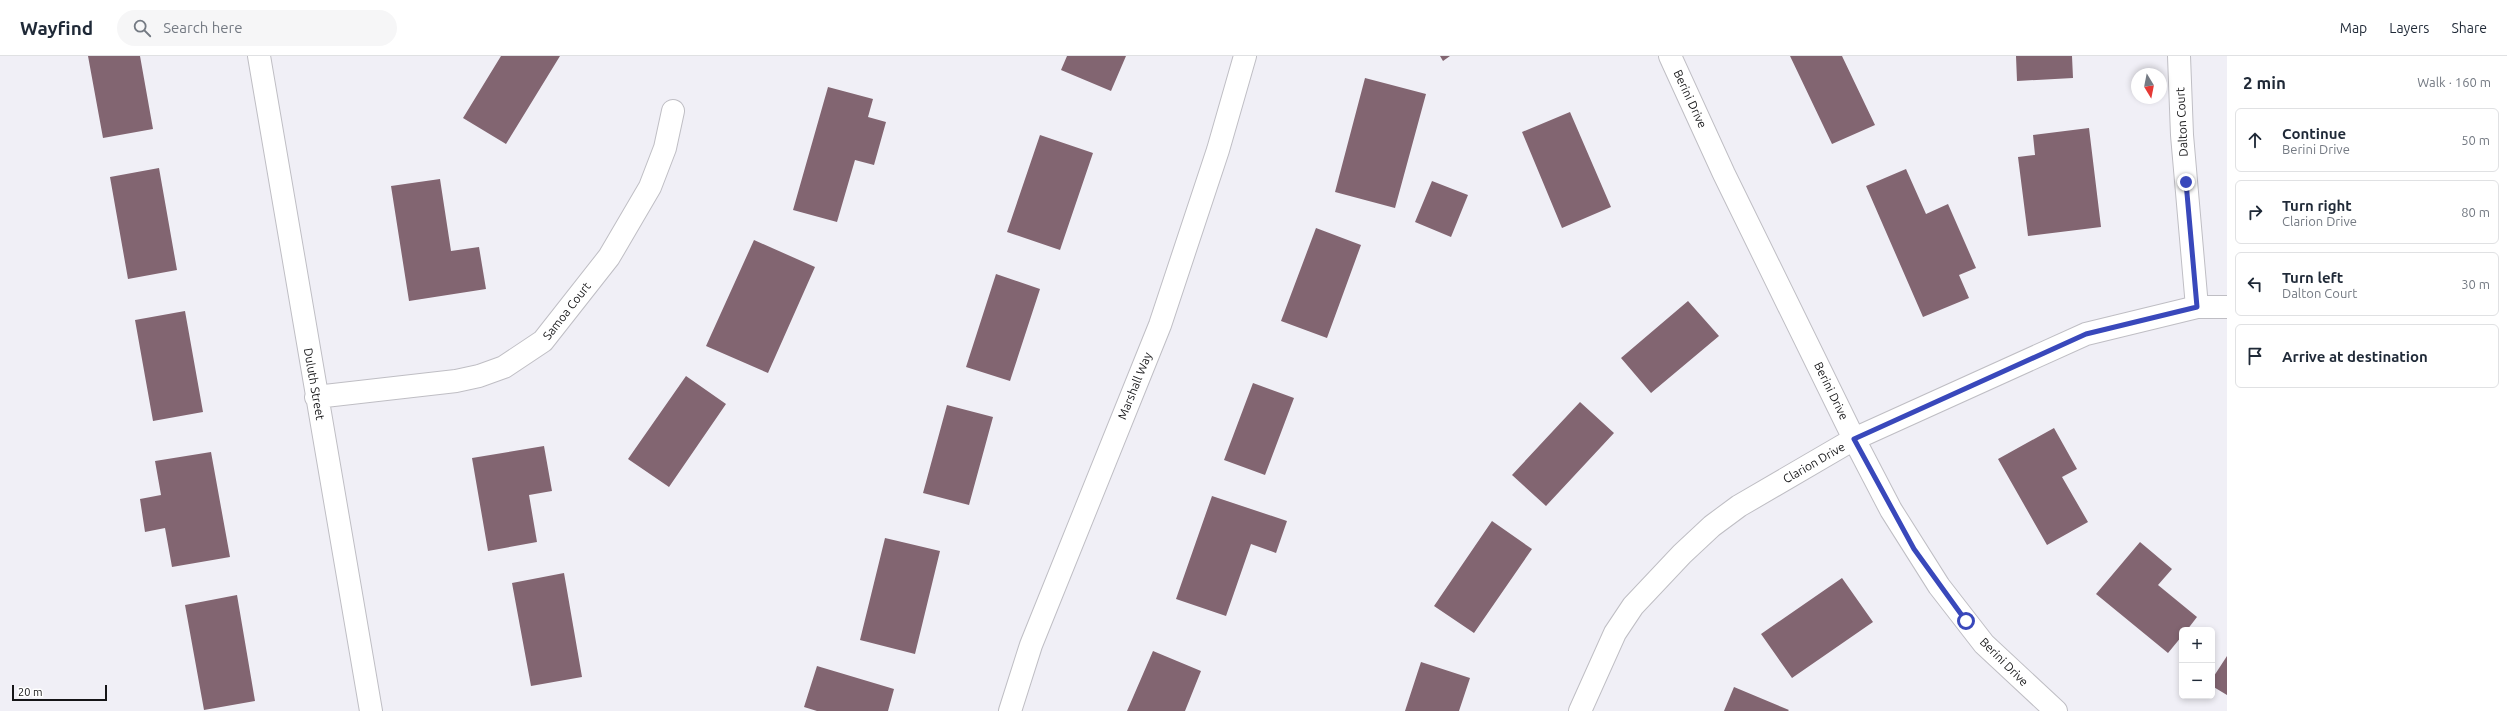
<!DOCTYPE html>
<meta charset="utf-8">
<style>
:root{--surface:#fff;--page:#f6f6f7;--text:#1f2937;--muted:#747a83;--line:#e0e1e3}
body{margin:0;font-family:Ubuntu,sans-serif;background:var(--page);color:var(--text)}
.controls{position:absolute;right:12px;bottom:12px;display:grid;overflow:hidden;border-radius:6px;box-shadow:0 2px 6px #0003}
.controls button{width:36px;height:36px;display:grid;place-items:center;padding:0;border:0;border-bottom:1px solid var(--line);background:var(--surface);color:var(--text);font:20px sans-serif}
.compass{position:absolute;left:2131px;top:12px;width:36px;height:36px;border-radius:50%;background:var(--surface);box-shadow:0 2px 6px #0003;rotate:170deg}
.scale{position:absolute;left:12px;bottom:10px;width:95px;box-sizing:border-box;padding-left:4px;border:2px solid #151517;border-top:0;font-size:11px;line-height:14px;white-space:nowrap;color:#151517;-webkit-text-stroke:3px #fff;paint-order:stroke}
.stop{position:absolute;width:12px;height:12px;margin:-9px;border:3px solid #3948bb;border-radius:50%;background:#fff}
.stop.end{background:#3948bb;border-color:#fff;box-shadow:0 1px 4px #0008}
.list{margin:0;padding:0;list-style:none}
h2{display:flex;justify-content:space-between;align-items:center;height:52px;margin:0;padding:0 16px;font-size:17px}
h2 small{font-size:13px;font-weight:400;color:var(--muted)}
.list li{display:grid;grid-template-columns:26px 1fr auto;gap:12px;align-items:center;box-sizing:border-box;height:64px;margin:0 8px 8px;padding:0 8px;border:1px solid var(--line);border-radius:6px}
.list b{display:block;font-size:15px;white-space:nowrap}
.list p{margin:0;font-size:13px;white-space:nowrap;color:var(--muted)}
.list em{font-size:13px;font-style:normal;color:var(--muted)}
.icon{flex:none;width:22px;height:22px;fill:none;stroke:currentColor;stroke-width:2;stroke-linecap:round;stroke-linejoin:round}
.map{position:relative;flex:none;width:2227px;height:655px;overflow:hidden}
header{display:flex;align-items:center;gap:24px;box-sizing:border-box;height:56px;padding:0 20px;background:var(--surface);border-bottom:1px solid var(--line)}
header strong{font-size:19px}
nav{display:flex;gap:22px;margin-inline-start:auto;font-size:14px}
.search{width:280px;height:36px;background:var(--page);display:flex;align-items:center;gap:10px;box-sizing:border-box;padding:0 14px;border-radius:22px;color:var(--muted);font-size:15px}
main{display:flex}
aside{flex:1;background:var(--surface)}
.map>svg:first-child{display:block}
.building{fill:#826571}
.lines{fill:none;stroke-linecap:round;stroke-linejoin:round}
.street-casing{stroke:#bfbec4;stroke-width:24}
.street{stroke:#fff;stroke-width:22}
.route{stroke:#3948bb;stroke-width:5}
.labels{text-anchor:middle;stroke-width:4;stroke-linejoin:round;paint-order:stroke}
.street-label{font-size:12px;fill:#151517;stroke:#fff}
</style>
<header>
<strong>Wayfind</strong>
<div class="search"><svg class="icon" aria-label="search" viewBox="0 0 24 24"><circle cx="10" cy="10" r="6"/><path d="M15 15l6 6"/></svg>Search here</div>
<nav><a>Map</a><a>Layers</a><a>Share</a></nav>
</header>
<main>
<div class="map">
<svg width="2227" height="655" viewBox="0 0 2227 655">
<rect width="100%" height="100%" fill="#f0eff6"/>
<path class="building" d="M88,0H140L153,73L103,82Z
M501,0H560L506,88L463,62Z
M1067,0H1126L1111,35L1061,14Z
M1440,0H1450L1443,5Z
M1790,0H1842L1875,69L1832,88Z
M2016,0H2072L2073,22L2017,25Z
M1365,22L1426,38L1395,152L1335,136Z
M828,31L873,43L868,61L886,66L874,109L855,104L837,166L793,154Z
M1570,56L1611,151L1562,172L1522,76Z
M2089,72L2101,171L2028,180L2018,101L2035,99L2033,79Z
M1040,79L1093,97L1060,194L1007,176Z
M159,112L177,214L128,223L110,121Z
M1906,113L1926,158L1948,148L1976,212L1959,219L1969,242L1923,261L1866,130Z
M440,123L451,195L479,191L486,233L409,245L391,130Z
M1432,125L1468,139L1451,181L1415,166Z
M1316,172L1361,189L1327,282L1281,265Z
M754,184L815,211L768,317L706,290Z
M996,218L1040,233L1010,325L966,311Z
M1688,245L1719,280L1651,337L1621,302Z
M185,255L203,356L153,365L135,264Z
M686,320L726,348L669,431L628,403Z
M1253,327L1294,342L1265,419L1224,404Z
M1580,346L1614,377L1546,450L1512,419Z
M947,349L993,361L969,449L923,437Z
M2054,372L2077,413L2062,421L2088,466L2047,489L1998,403Z
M544,390L552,435L529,439L537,486L488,495L472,402Z
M211,396L230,501L172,511L165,472L145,476L140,443L161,439L155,405Z
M1212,440L1287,465L1276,497L1251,488L1226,560L1176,543Z
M1492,465L1532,493L1474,577L1434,550Z
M885,482L940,495L915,598L860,584Z
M2140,486L2172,513L2158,529L2197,561L2187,574H2182V580L2168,597L2096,538Z
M564,517L582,621L531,630L512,527Z
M1842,522L1873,566L1792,622L1761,578Z
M237,539L255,645L204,654L185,549Z
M1153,595L1201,615L1185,655H1127Z
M2227,600V639L2212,630V623Z
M1421,606L1470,622L1459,655H1405Z
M817,610L894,633L888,655H817L804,651Z
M1734,631L1789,654L1788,655H1724Z"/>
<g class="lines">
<g class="street-casing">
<path id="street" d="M259,0L371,655
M1670,0L1724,118L1854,383L1891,454L1939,530L1984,588L2056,655
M2179,0L2182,79L2197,251
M316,341L456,325L479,320L504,311L543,285L609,201L650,131L665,92L673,55
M1010,655L1031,589L1160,269L1218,94L1245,0
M1580,655L1615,577L1633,550L1682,498L1712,470L1739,450L1854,383L2086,278L2197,251H2227"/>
</g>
<use href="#street" class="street"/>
</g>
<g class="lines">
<path class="route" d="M1966,565L1914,493L1854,383L2086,278L2197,251L2186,126"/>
</g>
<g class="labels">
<g class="street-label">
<text transform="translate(1690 43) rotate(65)" y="4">Berini Drive</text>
<text transform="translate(2182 66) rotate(-93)" y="4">Dalton Court</text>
<text transform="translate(567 255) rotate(-52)" y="4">Samoa Court</text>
<text transform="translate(314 328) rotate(80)" y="4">Duluth Street</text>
<text transform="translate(1135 330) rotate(-68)" y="4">Marshall Way</text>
<text transform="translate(1831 335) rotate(64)" y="4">Berini Drive</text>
<text transform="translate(1814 407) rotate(-30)" y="4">Clarion Drive</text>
<text transform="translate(2004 606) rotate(45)" y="4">Berini Drive</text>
</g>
</g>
</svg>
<div class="controls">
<button>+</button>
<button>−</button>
</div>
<svg class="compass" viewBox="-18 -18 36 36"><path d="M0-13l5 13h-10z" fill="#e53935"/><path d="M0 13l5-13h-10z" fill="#747a83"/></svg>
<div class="scale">20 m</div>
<div class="stop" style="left:1966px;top:565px"></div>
<div class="stop end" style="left:2186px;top:126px"></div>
</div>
<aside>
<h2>2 min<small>Walk · 160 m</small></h2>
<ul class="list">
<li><svg class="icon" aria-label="ahead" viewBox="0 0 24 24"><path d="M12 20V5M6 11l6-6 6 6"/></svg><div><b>Continue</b><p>Berini Drive</p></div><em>50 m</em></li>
<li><svg class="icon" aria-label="right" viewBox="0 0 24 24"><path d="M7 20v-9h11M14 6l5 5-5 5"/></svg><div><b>Turn right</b><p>Clarion Drive</p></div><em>80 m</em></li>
<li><svg class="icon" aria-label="left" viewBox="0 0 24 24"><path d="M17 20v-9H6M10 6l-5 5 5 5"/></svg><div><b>Turn left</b><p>Dalton Court</p></div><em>30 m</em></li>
<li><svg class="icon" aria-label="arrive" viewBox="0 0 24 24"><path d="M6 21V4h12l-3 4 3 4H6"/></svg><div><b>Arrive at destination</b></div></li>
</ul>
</aside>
</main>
